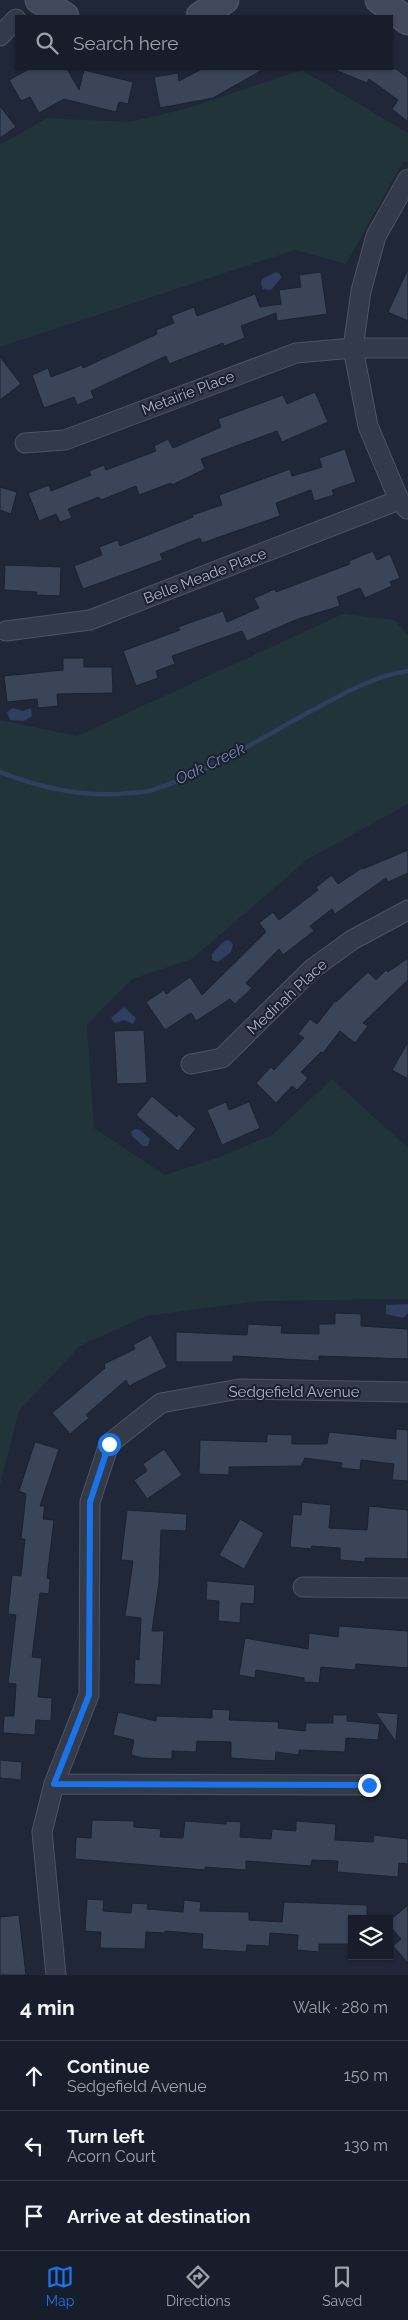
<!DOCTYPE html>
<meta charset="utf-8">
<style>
:root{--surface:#171d2b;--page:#242a37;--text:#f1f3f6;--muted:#9ea2a9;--line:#363b47;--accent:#1a73e8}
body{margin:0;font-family:Raleway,sans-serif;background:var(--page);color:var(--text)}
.controls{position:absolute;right:15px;bottom:15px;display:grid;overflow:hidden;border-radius:0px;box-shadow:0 1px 4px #0004}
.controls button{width:45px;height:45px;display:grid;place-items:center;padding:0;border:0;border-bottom:1px solid var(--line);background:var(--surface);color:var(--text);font:25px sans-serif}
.stop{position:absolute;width:15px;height:15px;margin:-11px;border:4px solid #1a73e8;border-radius:50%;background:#fff}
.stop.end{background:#1a73e8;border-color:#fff;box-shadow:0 1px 5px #0008}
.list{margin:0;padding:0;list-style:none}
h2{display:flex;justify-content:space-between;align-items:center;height:65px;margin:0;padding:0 20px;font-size:21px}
h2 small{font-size:16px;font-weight:400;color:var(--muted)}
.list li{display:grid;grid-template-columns:32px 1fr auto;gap:15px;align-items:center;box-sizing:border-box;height:70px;padding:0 20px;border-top:1px solid var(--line)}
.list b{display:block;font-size:19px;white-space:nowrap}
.list p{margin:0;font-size:16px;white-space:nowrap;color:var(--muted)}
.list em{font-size:16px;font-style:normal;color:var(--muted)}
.icon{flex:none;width:28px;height:28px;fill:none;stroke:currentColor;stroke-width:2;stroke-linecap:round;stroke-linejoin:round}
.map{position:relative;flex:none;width:408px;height:1975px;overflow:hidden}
.search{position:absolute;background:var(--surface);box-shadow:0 1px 4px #0004;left:15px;right:15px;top:15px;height:55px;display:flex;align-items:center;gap:12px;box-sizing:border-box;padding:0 18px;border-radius:0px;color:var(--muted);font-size:19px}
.sheet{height:275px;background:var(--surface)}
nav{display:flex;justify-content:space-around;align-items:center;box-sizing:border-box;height:70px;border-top:1px solid var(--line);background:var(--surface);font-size:14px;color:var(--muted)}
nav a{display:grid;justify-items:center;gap:2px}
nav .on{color:var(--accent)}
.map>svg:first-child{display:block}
.green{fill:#21343a}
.water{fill:#303e5f}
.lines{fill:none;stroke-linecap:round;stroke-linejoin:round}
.stream{stroke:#303e5f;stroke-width:4.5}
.building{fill:#3b4559;stroke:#1b2130}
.street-casing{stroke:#4d5464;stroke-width:21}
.secondary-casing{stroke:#4d5464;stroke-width:29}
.street{stroke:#333a49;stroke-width:19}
.secondary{stroke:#41485c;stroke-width:26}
.route{stroke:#1a73e8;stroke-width:6}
.labels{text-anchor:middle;stroke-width:4;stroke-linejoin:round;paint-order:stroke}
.street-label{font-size:15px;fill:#adb4c6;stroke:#191f2e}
.water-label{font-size:16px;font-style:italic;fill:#7486b0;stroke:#191f2e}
</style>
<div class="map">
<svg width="408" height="1975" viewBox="0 0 408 1975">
<rect width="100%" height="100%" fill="#1f2739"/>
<path class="green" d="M302,70L408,133V162H403L346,264L295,250L0,347V145L47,118L129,122L185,109Z
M343,614L394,620L408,635V804L308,859L192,959L132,979L87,1025L94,1128L165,1175L220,1157L272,1135L332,1079L408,1148V1299L260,1301L146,1316L80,1346L19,1411L0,1485V720L77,736Z"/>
<path class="water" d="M276,272L280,274L281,278L271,290L263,289L261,284L262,279Z
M13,708L23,711L31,708L32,716L24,721L10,720L7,712Z
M228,940L233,944L231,952L218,962L212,960V954L223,942Z
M124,1007L136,1018L133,1024L124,1020L115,1023L111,1018Z
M135,1129L140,1130L150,1139L148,1146H143L132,1136L131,1132Z
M386,1305L408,1304V1313L403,1318L386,1314Z"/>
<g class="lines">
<path class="stream" d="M0,772C41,788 85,798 129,793C136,792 145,793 152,790C208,773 259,739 311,711C341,695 373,676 408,671"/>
</g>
<path class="building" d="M29,69H67L79,90L84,70L133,82L128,104L119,102L116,112L64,99L39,113L30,97L21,101L9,80Z
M202,69H264L213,98L160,108L154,77L178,73L179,81Z
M333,69H396L408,78V122L392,109L398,100L369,79L367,83Z
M0,106L16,127L0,138Z
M408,269V321L388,312Z
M321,272L327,314L277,321L276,313L241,326L245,338L224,346L223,343L169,364L166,356L91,391L94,398L77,405L74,397L44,408L32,375L48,368L51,377L82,365L83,368L157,334L156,330L174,323L171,316L194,307L197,316L255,294L260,307L281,304L279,290L301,287L299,275Z
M0,357L21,384L0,400Z
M315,392L328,422L282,442L277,431L201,459L205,469L172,485L171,483L139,495L136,486L101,500L99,497L68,509L72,518L60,522L56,514L39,521L28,493L49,485L51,491L91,475L89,471L104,465L106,470L156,451L154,446L168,439L173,448L221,427L218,419L283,395L287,404Z
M345,449L356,482L332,490L334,495L314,501L311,490L276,503L280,516L202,543L200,538L160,554L163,560L83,589L74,566L102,555L99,547L118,540L120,546L193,517L192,515L222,505L219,495L290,469L292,476L322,467L319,458Z
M0,487L17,492L11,514L0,510Z
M373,551L377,560L390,554L400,578L390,582L392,586L365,598L360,588L337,597L340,606L298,619L247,641L242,631L172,656L175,664L156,671L158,678L136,686L123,651L180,630L178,627L223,611L227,622L259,608L254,598L275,589L276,592L350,564L349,561Z
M5,565L61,567L60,596L36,595L37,592L4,590Z
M63,658H84V667H112L113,693L57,694L58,706L38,708L37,699L7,702L4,676L63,670Z
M408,850V873L388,882L386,878L335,914L332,909L310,926L314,931L283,955L279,949L246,983L252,988L235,1004L230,999L196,1021L191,1013L165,1030L146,1002L164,990L166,994L190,977L202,995L266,932L259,923L273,912L279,920L318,890L316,887L332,875L338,884L362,868L363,869Z
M408,958V980L363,1023L368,1026L355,1043L340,1031L323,1053L321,1052L301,1072L308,1078L297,1090L292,1086L276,1103L256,1083L271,1067L274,1070L304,1038L298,1034L310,1019L317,1024L335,1001L336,1002L368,972L376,980L386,970L388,972Z
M144,1030L147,1083L117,1084L114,1031Z
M408,1042V1079L392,1070Z
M152,1096L177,1117L179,1114L196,1129L178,1151L136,1115Z
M226,1102L229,1110L249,1102L260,1128L222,1145L207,1110Z
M335,1313L361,1314V1326L408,1329V1359L319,1356V1361L233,1356V1362H176V1332L247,1335L248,1324L282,1326L281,1333L319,1334V1324H335Z
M151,1335L167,1367L129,1386L126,1380L86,1415L89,1418L70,1434L52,1413L105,1368L104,1364L135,1349L133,1345Z
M396,1429L408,1430V1481L392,1480L394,1464L361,1460L360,1470L341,1468L342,1463L305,1458L301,1466L229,1467V1475L199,1474L200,1440L267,1442V1434L292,1435V1444H327L329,1432L396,1439Z
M35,1442L59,1449L40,1506H45L43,1519L54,1520L47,1578L50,1579L49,1594L40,1593L32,1657L42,1658L38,1697L52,1698L51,1721L36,1720L35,1735L3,1733L4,1716H14L16,1684L8,1683L16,1615L8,1614L12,1575L21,1576L25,1539H21L26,1494L19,1491Z
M164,1449L182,1475L147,1499L134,1480L147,1471L143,1464Z
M302,1502L331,1505L329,1528L367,1530L369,1506L408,1510V1559L365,1558V1562L340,1560V1548L312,1546L311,1549L290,1547L293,1514L301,1515Z
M127,1510L187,1514L186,1531L161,1530L159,1582L152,1631H164L161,1685L134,1684L135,1659L139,1660L141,1618L125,1616L133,1561L121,1560Z
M240,1519L264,1533L244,1569L219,1555Z
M207,1581L255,1585L254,1604L241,1603L240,1623L218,1621L219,1601L206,1600Z
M339,1626L408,1631V1668L356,1664L355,1670L321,1667L319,1683L304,1682V1678L256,1670L255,1678L239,1675L245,1638L308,1649L309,1633L338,1637Z
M212,1709L230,1710L229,1720L279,1722L278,1728L305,1731L306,1723H333V1715H347V1721L380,1724L378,1740L346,1738L345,1752L299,1750V1755L276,1752L275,1761L231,1758V1742L197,1741L196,1752L172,1751V1759L143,1758L131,1755L134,1740L113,1735L118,1712L156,1721V1716L212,1718Z
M375,1712L398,1714L396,1742Z
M0,1760L22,1762L21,1780L0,1778Z
M92,1820L134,1821V1827L161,1829L160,1837L183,1838L185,1821L226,1824V1821L241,1822L240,1837L271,1839L272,1829L296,1831V1821L336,1824L335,1840L373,1842L374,1835L408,1839V1864L399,1863L398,1877L337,1872L338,1861L312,1860L311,1866L246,1861V1870L205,1867V1870L75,1859L76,1837L91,1838Z
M87,1899L104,1900L103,1911L131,1913L132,1903L148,1904L147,1909L183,1912L184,1900L201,1902L200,1911L249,1912V1920L282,1922L284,1902L367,1905V1919H352L350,1944H319V1952L297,1950L298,1935L270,1933L269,1946L247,1945L246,1952L202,1949L203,1934L165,1931V1933L146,1932L145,1949L100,1948L101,1932L85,1931Z
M408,1905V1963L393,1946L401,1939L389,1925V1921Z
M19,1915L26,1975H0V1917Z"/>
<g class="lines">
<g class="street-casing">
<path id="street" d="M0,36L16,19
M25,443L65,440L296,353L353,348H408
M407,509L399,500L368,426L353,348L361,291L376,236L408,179
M6,631L90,620L399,500
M191,1064L222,1058L312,969L352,940L408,910
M303,1587L408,1588
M54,1784L369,1785
M56,1975L42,1832L54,1784L89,1695L90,1502L109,1444L161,1403L239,1389L408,1392"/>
</g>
<g class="secondary-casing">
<path id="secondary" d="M39,0L65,16
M379,0L408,21
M200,16L225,0"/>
</g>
<use href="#street" class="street"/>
<use href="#secondary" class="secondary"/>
</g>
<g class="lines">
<path class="route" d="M109,1444L90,1502L89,1695L54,1784L369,1785"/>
</g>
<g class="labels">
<g class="street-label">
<text transform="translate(188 393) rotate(-21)" y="5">Metairie Place</text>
<text transform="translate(205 576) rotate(-21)" y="5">Belle Meade Place</text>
<text transform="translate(287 997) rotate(-43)" y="5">Medinah Place</text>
<text x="294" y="1397">Sedgefield Avenue</text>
</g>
<g class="water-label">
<text transform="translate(210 763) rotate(-26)" y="6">Oak Creek</text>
</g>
</g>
</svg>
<div class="controls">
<button><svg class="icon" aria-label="layers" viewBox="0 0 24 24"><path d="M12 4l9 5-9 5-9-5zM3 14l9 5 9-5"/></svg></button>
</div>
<div class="stop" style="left:109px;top:1444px"></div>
<div class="stop end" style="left:369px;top:1785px"></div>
<div class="search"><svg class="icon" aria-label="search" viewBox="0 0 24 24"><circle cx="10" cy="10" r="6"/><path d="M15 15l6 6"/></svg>Search here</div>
</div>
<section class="sheet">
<h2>4 min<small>Walk · 280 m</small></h2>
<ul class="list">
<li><svg class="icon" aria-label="ahead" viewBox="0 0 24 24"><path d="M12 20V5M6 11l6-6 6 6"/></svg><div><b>Continue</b><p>Sedgefield Avenue</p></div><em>150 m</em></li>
<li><svg class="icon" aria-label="left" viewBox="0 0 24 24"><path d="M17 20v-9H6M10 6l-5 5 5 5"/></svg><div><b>Turn left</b><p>Acorn Court</p></div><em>130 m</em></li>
<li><svg class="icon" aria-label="arrive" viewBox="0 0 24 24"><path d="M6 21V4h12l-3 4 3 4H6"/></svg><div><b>Arrive at destination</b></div></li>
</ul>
</section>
<nav>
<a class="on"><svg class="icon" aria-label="map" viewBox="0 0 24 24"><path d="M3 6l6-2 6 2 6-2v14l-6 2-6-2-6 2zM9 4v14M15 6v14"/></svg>Map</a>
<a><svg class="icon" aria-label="directions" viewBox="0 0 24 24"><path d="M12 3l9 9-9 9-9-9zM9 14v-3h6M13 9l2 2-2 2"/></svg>Directions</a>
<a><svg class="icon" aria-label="saved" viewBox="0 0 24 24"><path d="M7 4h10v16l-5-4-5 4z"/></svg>Saved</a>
</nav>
